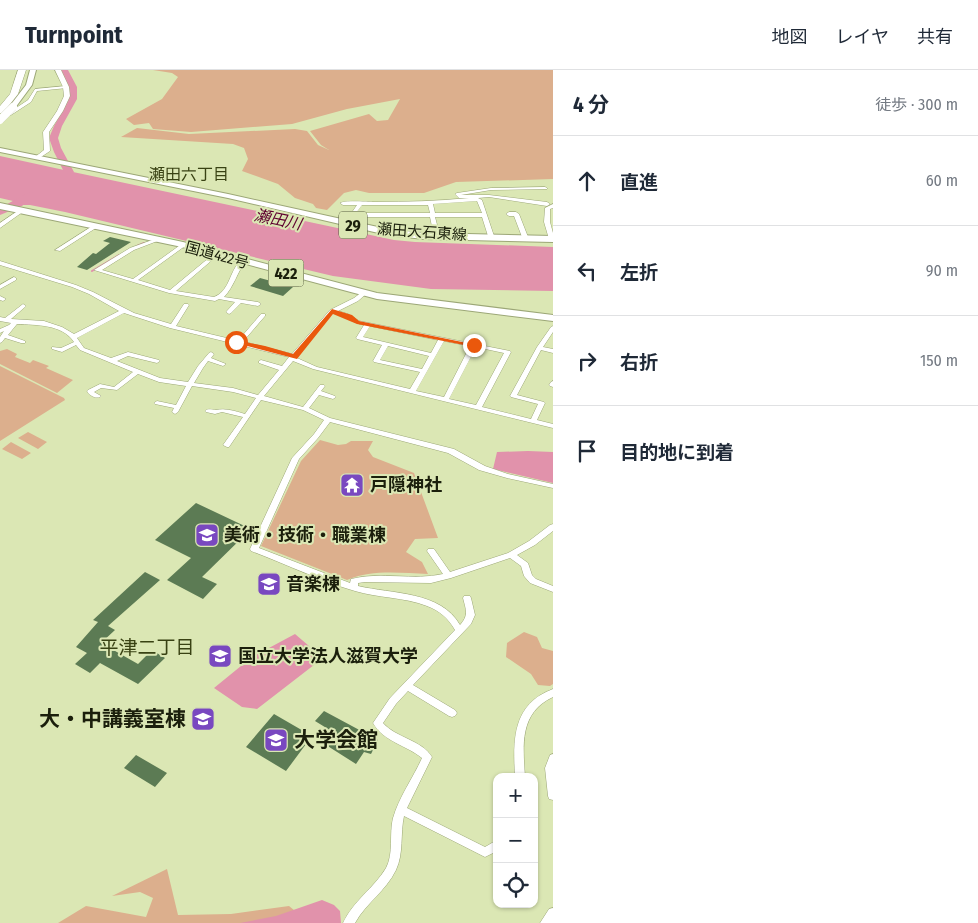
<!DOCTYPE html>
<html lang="ja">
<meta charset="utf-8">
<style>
:root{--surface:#fff;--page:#f2f2f3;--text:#1f2937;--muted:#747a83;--line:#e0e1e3}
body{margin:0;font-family:"Fira Sans Condensed","Noto Sans JP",sans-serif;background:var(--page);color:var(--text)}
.controls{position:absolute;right:15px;bottom:15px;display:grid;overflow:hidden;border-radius:10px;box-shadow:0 1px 4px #0004}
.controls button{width:45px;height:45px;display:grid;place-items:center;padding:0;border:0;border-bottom:1px solid var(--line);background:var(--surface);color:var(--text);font:25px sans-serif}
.stop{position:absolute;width:15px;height:15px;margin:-11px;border:4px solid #ea580c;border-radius:50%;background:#fff}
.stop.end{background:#ea580c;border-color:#fff;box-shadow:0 1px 5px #0008}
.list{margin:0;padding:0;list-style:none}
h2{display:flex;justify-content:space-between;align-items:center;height:65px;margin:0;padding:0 20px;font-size:21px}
h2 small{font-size:16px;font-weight:400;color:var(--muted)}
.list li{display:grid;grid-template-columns:32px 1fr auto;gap:15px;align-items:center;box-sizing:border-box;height:90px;padding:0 20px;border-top:1px solid var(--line)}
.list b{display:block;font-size:19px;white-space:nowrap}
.list em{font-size:16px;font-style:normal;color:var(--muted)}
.icon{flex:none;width:28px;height:28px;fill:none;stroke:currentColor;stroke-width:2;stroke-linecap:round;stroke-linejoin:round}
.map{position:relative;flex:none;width:553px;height:853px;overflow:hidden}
header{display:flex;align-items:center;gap:30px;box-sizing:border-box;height:70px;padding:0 25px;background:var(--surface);border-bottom:1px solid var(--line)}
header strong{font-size:24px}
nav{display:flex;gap:28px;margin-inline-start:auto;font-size:18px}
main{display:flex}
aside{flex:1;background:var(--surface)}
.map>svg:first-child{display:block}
.green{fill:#dcaf8d}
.water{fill:#e192ab}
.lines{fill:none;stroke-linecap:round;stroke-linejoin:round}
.stream{stroke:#e192ab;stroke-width:2}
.river{fill:#e192ab;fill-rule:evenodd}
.building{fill:#5c7b54}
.minor-casing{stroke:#9ca777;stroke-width:1}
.tertiary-casing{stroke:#9ca777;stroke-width:1}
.primary-casing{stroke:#9ca777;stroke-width:2}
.trunk-casing{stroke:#9ca777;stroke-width:2}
.motorway-casing{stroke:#9ca777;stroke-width:1}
.minor{fill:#fff;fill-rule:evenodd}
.tertiary{fill:#fff;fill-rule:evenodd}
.primary{fill:#fff;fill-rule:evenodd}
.trunk{fill:#fff;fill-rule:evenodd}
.motorway{fill:#fff;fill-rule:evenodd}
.trunk-bridge-casing{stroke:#9ca777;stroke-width:8;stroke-linecap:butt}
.trunk-bridge{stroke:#fff;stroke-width:8}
.route{fill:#ea580c}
.labels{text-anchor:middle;stroke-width:4;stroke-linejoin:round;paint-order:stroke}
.far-street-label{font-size:15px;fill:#1b1f0c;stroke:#dbe7b4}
.far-neighbourhood-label{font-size:16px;fill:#394213;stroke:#dbe7b4}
.far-water-label{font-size:16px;font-style:italic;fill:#5f0030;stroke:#dbe7b4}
.shield{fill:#dbe7b4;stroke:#555b3e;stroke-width:1}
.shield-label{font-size:16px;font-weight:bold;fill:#1b1f0c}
.poi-label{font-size:18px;font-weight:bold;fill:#1b1f0c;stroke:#dbe7b4;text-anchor:start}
.neighbourhood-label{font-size:19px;fill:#394213;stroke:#dbe7b4}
.near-poi-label{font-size:21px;font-weight:bold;fill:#1b1f0c;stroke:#dbe7b4;text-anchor:end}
</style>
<header>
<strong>Turnpoint</strong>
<nav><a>地図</a><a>レイヤ</a><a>共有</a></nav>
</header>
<main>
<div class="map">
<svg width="553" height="853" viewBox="0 0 553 853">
<rect width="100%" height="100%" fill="#dbe7b4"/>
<path class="green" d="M153,0H553V109L456,112L424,123H369L356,120L344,123L327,140L316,138L313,134L295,128L278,114L242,101L248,89L244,78L233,74L121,67L137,58L189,64L295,59L307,61L318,75L329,80L321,75L310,61L369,44L377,51L388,50L400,29L347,39L292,54L191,62L153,59L149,53L134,55L126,49L162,29L178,7L172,3Z
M7,279L17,284L15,287L30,293L33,290L49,296L46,298L73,310L57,323L0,294V281Z
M0,296L64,328L65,330L0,371Z
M28,362L47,372L38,379L18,368Z
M320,370L338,375L346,374L351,371H373L368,380L373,387L414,403L438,468L415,469L406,482L422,492L428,504C401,503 372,499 347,510L261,476L301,391Z
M11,372L31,383L22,389L2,379Z
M524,562L537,567L542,578L553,581V614L550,616L538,615L531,604L506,587L507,573Z
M167,799L178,845L231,844L289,836L300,845L270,853H58L86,836L146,847L153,828L140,822L112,826Z"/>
<path class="water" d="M63,83L73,102L394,170L415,172L553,177V221L431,219L333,206L65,142L30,135H11L13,131L0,128V86L64,100L57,84Z
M528,381L553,382V413L493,399L497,382Z
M295,564L323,588L257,639L242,637L214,618L252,587Z
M322,830L334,835L340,841L341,853H240L276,846Z"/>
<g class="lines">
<path class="stream" d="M137,176L144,173
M92,201L119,185"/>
<path class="river" d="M60,0H68L77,17V29L62,56L58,68L61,78L74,102L69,105L64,102L54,82L49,68L54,56L69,29V17Z
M31,121L36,124L22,136L0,145V138Z"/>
</g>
<path class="building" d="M110,167L131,172L87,200L77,197L93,183L96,184L110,173L103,171Z
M260,208L293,217L283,226L250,216Z
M196,433L251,459L202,507L217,514L203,529L167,510L191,488L155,470Z
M145,502L160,510L108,556L115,560L101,573L138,594L152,580L165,588L138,614L100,593L90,603L75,594L87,583L76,577L98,552L93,550Z
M324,641L378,670L371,684L364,682L356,694L326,675L333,662L315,651Z
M274,644L312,666L286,701L246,677Z
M136,685L167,703L155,717L124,698Z"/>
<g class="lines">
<g class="minor-casing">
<path id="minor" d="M66,16L68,17L67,18L37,21L31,32L11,45L7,44L28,30L35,19Z
M545,117L547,118V119L491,120L461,125H489L547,132L550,134L547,136L489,127L478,128L482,130L494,166L491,168L488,166L482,147H435L440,166L437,168L434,166L430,147H354L349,155L347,156L344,154L357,135H343L340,133C348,130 366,132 375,132C406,132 437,131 469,128H459L455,124L457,123L491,118ZM477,131L482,143H435L433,134ZM362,135H428L430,143H356Z
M553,134V138L550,139V152L553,163V170L552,171L549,169L544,152L545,138Z
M516,142L519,144L528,167L527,168L522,167L514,146H509L506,144L509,142Z
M94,155L99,156L60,181L55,180Z
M155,169L160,170L134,180L102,200L133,209L183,173L185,174V176L138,210L170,220L216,182L219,184L218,185L176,221L214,227C231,221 229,198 243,189L246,191C237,202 234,217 224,227L258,232L261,234L258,236L241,233L231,243L229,244L226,242L235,232L219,229L215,231L169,223L94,200L130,178Z
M0,191L76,215L93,222L134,243L171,254L184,234H188L189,235L176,256L235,270L243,265L261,244H265V246L247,267L241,271L292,284L330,240L354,228L362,222H366V224L358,231L338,241L348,244L359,251L510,281L511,282L482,337L531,349L538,334L511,327L510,326L537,277L551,257L553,256V262L543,277L553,279V283L541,280L517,325L544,332L545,333L537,350L553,354V358L313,299L293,291L264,326L303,337L320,315H324L325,316L321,321L335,326L336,327L333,329L319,325L309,338L330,348L454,379L485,396L508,404L553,414V418L507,408L479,400L448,383L330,352L318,368L299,389L259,478L350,513L351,509C381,501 413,511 443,504L427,481L428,479H434L450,502L508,483L529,471L550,455L553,454V461L535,475L517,485L528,493L532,505L536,509L553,516V522L530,513L524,506L521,496L510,488L451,508L431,513L365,512L358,513V516C392,524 441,521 460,555C469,545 466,540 463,528L464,526H470L471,528L475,545L471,554L413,615L455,640L457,643L455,646L452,647L449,646L408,621L396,634L383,653C396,668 422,670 432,687L407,738L485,777L497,770V781L485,787L404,746C400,764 404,783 396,800C386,821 366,833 355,853H343C353,831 374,818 386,798C394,783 389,764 393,748C399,727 413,708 422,688C406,675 384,672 373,653L390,628L455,560C448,548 440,541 427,536C404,527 378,528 355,521C320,511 286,494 251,481L250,479L292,388L314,364L324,350L303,340L261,330L229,377H227L223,375L243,347L222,342L215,344L206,342L205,341C209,338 211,340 216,340C226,338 235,341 245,344L256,328L233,322L192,316L178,342L175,344L172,342L174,338L155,334L154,333L157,331L176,335L186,316L159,312L138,304L117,320L101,318L94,322L101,326L100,327C95,329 89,325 87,321L88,320L100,314L114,317L133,302L80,280L76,275L62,282L52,279V277L61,278L74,272C62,254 36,255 17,254L8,265L25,271V273H21L5,268L2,272L0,273V267L4,261L0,263V259L9,255L11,253L0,251V247L5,248L23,234L26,236L25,237L11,249L44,251L62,257L74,264L119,241L89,224L72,217L0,195ZM124,243L170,258L289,287L282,296L261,290L259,291V293L279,300L258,325L233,318L194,313L203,298L208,291L223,296L226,294L211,288L214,284L211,282L209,283L198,296L188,312L160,308L117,291L128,286L157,293L160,291L159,290L128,282L111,288L84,278L77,268ZM334,243C345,246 353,253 364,255L356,268L357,269L382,275L373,291L374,292L420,302L410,319L317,297L297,288V286ZM370,256L438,270L431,283L363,267ZM444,271L470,276L444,327L416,321ZM388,276L429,286L422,299L380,290ZM476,277L504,283L476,335L449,329Z
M14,207L16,208V210L0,219V215Z
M0,226L6,229L3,231L0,230Z
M553,311V317L550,316L549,315L551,312Z
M553,619V627C519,643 523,675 525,707H515C513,670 512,634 553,619Z
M553,684V730L549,729L548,726L545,698L550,685Z
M553,838V853H540L549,839Z"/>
</g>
<g class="tertiary-casing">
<path id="tertiary" d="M55,0H61L69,17L70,26L63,41L49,62L50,81L38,89L35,87L44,80L43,62L57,41L64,26L63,17Z
M22,138L25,140L24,141L0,158V153Z"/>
</g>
<g class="primary-casing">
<path id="primary" d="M0,78L228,124L387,159L424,163L553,166V172L424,169L387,165L228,128L0,82Z"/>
</g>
<g class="trunk-casing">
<path id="trunk" d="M30,0H36L32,15L15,38H11L9,37L26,15Z
M0,133L183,172L377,223L553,245V251L377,229L182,177L0,139Z"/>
</g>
<g class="motorway-casing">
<path id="motorway" d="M18,0H26L18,24L3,43H0V36L10,24Z"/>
</g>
<use href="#minor" class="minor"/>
<use href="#tertiary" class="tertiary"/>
<use href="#primary" class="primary"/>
<use href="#trunk" class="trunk"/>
<use href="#motorway" class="motorway"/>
<g class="trunk-bridge-casing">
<path id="trunk-bridge" d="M0,50L13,37"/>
</g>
<use href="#trunk-bridge" class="trunk-bridge"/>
</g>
<path class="route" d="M332,239L352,245L359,251L477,275L474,277L357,254L333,244L297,289L232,272L236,270L265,276L293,284Z"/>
<defs>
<g id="temple-square" transform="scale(1.25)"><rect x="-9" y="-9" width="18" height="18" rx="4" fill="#7948c0" stroke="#dbe7b4"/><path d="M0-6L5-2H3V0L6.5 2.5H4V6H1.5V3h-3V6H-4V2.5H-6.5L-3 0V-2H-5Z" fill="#fff"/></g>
<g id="university-square" transform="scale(1.25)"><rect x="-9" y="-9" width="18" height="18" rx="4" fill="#7948c0" stroke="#dbe7b4"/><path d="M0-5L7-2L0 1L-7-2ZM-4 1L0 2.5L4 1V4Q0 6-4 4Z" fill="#fff"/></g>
</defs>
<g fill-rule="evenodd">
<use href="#temple-square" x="352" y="415"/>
<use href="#university-square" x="207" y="465"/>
<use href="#university-square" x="269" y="514"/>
<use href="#university-square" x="220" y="586"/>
<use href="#university-square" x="203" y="649"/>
<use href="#university-square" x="276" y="670"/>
</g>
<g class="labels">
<g class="far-street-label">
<text transform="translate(422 162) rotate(4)" y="5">瀬田大石東線</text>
<text transform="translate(217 185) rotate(15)" y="5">国道422号</text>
</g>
<g class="far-neighbourhood-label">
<text x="189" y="110">瀬田六丁目</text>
</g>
<g class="far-water-label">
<text transform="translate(278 149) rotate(12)" y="6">瀬田川</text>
</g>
<g class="shield">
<rect x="339" y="141.5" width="28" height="27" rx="4"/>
<rect x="268.5" y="189.5" width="35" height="27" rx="4"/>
</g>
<g class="shield-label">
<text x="353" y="161">29</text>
<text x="286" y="209">422</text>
</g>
<g class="poi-label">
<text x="370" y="421">戸隠神社</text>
<text x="224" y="471">美術・技術・職業棟</text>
<text x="286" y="520">音楽棟</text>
<text x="238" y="592">国立大学法人滋賀大学</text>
</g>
<g class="neighbourhood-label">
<text x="147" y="584">平津二丁目</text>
</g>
<g class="near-poi-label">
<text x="186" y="656">大・中講義室棟</text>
<text x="294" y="677" text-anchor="start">大学会館</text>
</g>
</g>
</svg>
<div class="controls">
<button>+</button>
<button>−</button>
<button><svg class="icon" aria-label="locate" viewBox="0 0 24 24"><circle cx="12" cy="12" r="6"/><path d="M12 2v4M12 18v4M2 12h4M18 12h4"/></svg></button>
</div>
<div class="stop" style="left:236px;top:272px"></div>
<div class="stop end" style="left:474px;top:275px"></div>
</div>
<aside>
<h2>4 分<small>徒歩 · 300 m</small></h2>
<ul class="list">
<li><svg class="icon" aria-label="ahead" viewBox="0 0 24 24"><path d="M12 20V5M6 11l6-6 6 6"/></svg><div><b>直進</b></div><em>60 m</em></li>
<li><svg class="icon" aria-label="left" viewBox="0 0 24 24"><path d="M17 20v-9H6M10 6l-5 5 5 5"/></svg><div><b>左折</b></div><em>90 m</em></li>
<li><svg class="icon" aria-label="right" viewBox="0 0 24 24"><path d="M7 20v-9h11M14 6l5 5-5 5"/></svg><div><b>右折</b></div><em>150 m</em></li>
<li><svg class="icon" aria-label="arrive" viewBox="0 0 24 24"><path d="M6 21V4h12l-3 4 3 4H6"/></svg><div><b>目的地に到着</b></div></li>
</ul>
</aside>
</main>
